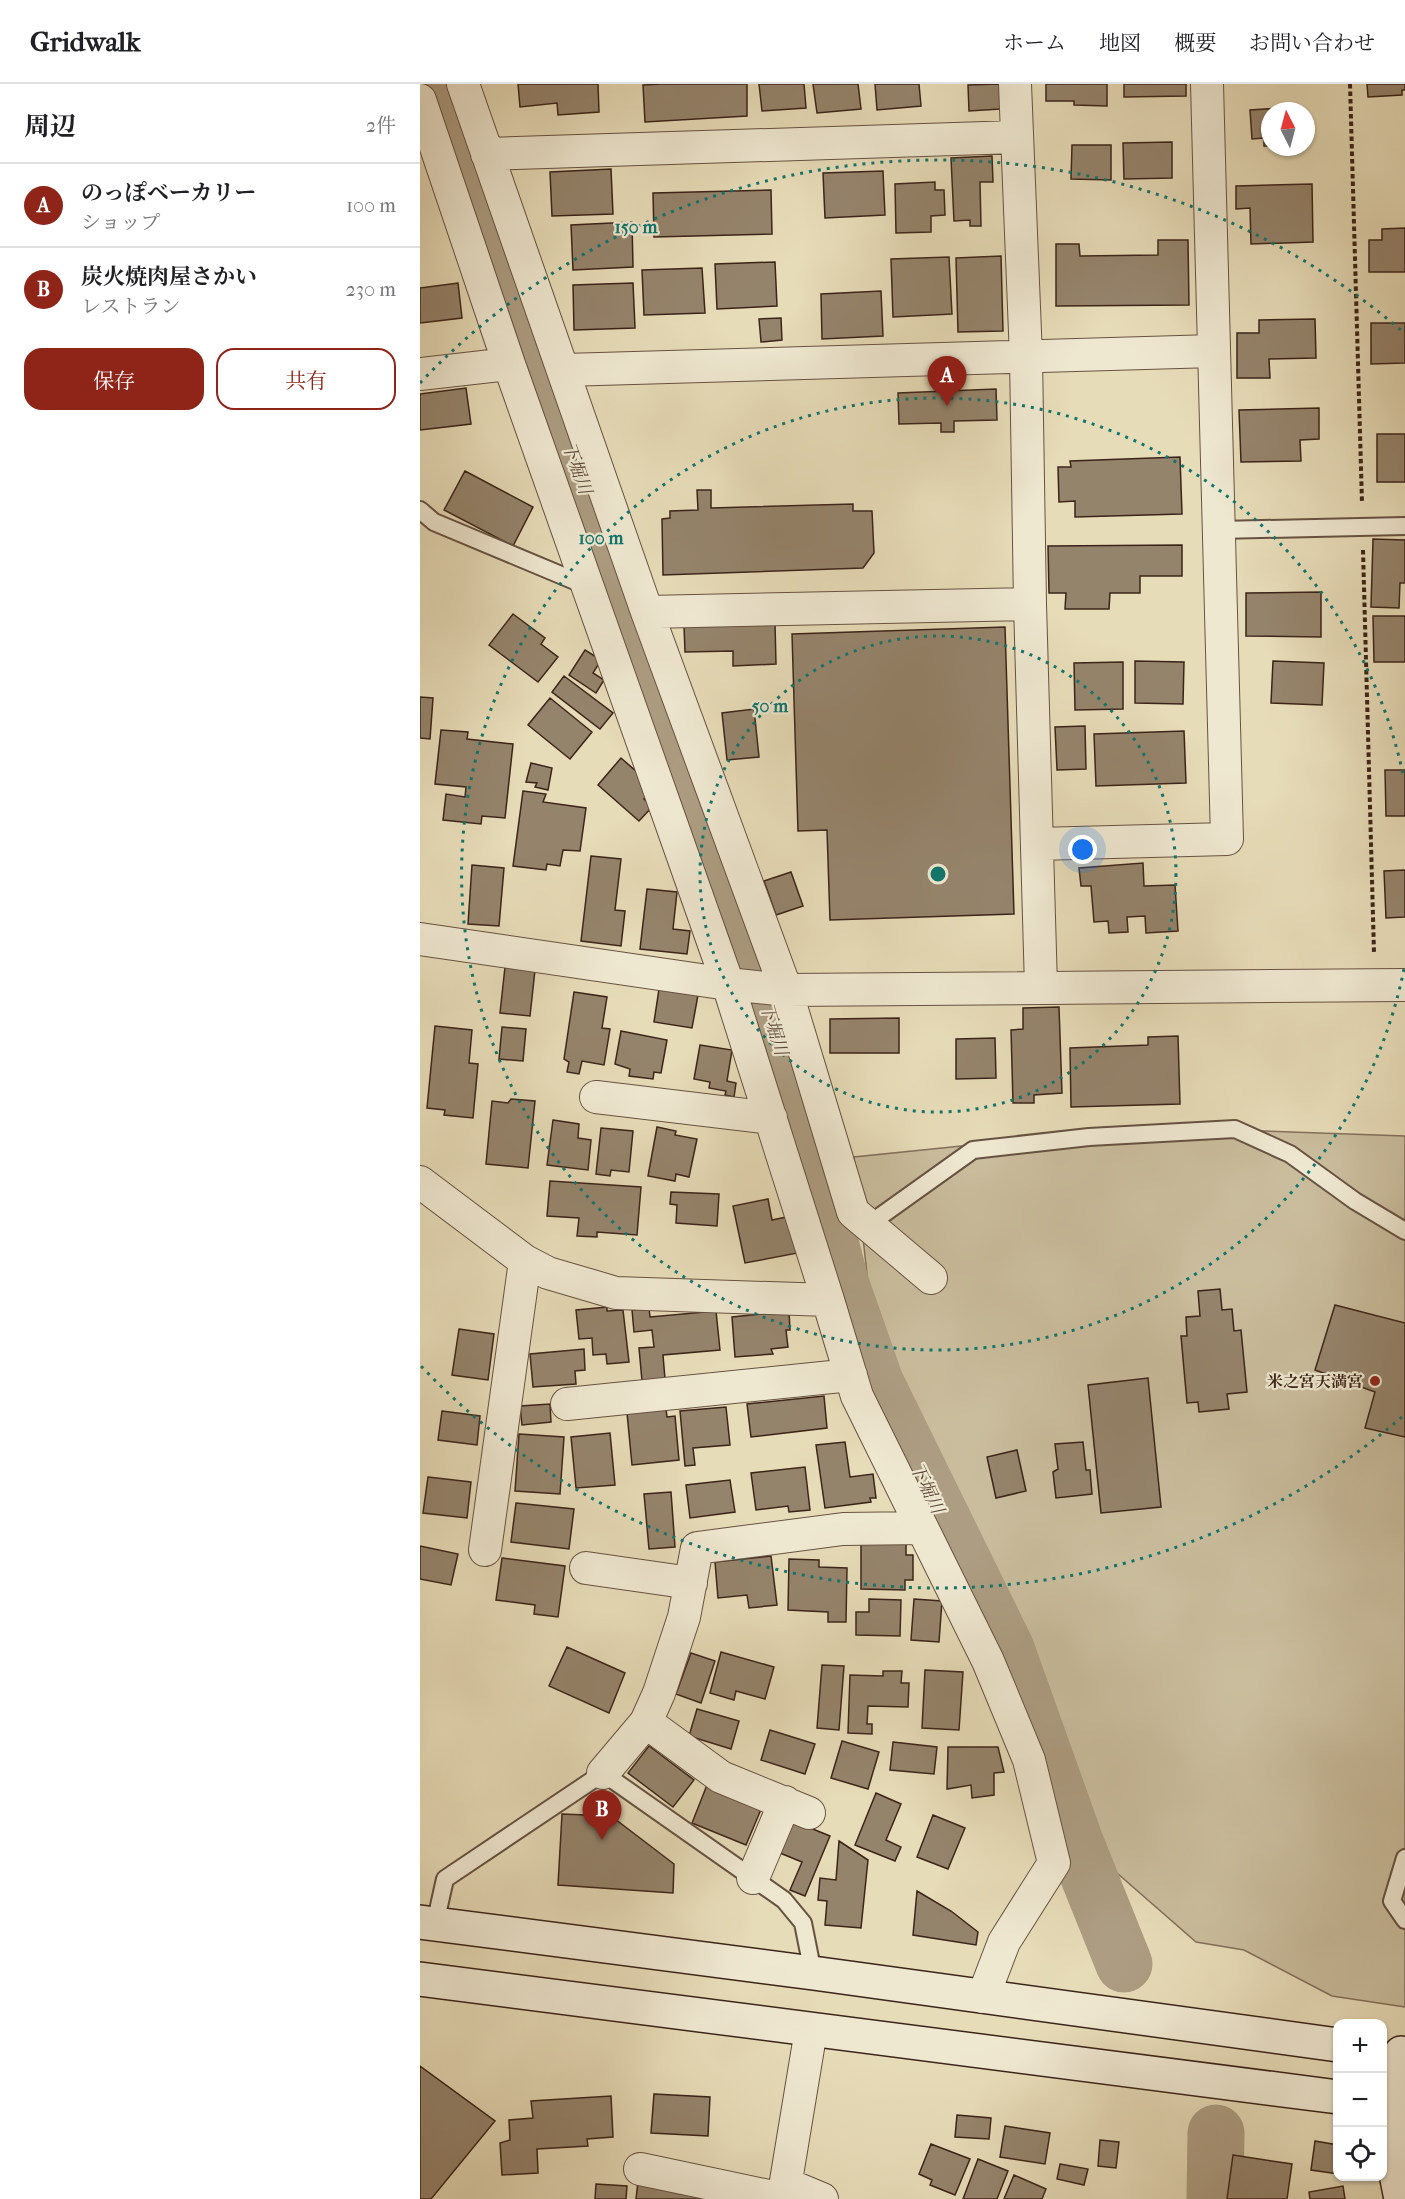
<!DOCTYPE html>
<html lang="ja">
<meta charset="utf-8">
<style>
:root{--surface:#fff;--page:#f2f2f2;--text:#202124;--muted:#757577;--line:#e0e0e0;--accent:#8f2418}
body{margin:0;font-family:"IM FELL French Canon","Noto Serif JP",serif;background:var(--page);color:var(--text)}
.controls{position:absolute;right:18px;bottom:18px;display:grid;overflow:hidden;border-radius:12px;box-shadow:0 2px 4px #0004}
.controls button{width:54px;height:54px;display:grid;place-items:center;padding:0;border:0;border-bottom:2px solid var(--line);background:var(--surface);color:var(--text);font:30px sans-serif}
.compass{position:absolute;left:841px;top:18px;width:54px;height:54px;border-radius:50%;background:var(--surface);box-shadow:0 2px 4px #0004;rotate:354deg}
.you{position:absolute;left:663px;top:766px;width:21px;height:21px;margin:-15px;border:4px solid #fff;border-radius:50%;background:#1a73e8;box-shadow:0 0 0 9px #1a73e833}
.badge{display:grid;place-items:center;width:39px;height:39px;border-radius:50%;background:var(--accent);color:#fff;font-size:20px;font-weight:700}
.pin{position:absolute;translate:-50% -50px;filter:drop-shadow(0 2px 3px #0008)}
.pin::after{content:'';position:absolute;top:32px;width:21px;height:18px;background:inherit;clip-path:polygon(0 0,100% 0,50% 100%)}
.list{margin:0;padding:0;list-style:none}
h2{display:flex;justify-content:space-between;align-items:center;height:78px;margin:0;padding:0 24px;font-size:26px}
h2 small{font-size:20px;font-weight:400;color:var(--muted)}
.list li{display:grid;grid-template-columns:39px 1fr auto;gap:18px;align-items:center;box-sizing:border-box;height:84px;padding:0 24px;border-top:2px solid var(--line)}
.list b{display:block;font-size:22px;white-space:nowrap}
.list p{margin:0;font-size:20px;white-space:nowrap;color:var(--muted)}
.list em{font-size:20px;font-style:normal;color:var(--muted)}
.actions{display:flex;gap:12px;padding:18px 24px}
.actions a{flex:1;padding:14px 0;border:2px solid var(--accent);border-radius:18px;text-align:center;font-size:21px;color:var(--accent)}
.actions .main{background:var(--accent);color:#fff}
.icon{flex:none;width:33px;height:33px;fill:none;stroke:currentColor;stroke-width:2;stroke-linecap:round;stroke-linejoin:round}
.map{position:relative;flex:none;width:985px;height:2115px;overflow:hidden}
header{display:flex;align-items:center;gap:36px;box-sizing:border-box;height:84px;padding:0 30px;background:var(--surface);border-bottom:2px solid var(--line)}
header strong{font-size:28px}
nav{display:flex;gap:33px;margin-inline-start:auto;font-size:21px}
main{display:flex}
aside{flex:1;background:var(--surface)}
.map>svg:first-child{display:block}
.green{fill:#cabd9d;stroke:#83705c;stroke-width:1.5}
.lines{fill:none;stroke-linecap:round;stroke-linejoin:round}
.river{stroke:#ad9d82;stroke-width:57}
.building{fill:#95846c;stroke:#3c241a;stroke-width:1.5}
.lane-casing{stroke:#675242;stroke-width:20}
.street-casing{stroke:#675242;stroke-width:34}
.secondary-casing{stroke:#3c241a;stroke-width:36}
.path{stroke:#3c241a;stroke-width:4;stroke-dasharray:4.5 3;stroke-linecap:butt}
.lane{stroke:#efe8d1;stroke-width:16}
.street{stroke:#efe8d1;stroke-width:32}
.secondary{stroke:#efe8d1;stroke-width:33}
.ring{fill:none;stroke:#0f766e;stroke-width:3;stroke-dasharray:3 6}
.poi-dot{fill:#8f2418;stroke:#efe8d1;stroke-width:2}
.labels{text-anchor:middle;stroke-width:4.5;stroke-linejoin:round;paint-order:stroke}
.poi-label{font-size:16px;font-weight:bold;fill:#3c241a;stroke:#efe8d1;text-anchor:end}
.water-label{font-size:18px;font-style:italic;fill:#5e4839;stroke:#efe8d1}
.centre{fill:#0f766e;stroke:#efe8d1;stroke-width:3}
.ring-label{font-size:18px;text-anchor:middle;font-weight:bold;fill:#0f766e;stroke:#efe8d1;stroke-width:4.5;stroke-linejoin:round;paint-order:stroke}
</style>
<header>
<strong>Gridwalk</strong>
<nav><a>ホーム</a><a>地図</a><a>概要</a><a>お問い合わせ</a></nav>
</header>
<main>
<aside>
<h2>周辺<small>2件</small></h2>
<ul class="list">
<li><span class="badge">A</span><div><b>のっぽベーカリー</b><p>ショップ</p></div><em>100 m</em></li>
<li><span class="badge">B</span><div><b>炭火焼肉屋さかい</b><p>レストラン</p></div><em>230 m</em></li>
</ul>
<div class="actions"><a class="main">保存</a><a>共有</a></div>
</aside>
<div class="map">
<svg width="985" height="2115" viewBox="0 0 985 2115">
<rect width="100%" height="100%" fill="#e7dcb8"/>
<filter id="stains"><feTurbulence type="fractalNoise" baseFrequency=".00333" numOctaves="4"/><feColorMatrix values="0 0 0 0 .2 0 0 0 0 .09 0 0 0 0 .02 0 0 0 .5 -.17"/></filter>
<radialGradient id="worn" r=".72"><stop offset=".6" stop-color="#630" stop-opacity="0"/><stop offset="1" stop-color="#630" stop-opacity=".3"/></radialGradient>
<path class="green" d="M729,1043L985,1052V1923L912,1912L824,1866L776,1858L673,1768L453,1244L434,1073Z"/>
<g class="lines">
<path class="river" d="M21,0L355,942L421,1201L455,1298L586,1565L655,1758L704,1880
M795,2115L796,2049"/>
</g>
<path class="building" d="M98,0H178L179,28L138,31L137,19L100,23Z
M241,0H327V32L225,38L223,1Z
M339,0H384L386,24L342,27Z
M393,0H438L441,25L397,29Z
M455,0H499L501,22L457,26Z
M580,0V25L549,27L548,1Z
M626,0H687V22L654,21V17H626Z
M704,0H766V12L704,13Z
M947,0H985V6H982V11L948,13Z
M878,23V27H850V62H844V54L832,55L830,26Z
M752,58V94L704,95L703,59Z
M652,61H691V96L651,95Z
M572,72L573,98H560L561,142H550V136L534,137L531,74Z
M191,85L193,130L132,132L130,88Z
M463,87L465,131L405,134L403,89Z
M515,98V106H524L525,131L511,132V148L476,149L475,100Z
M892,100L893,158L831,160L830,124L816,125V102Z
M351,106L352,150L234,153L233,109Z
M212,138L213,183L153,186L151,141Z
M985,144V188H949V156H962V145Z
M738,156H768L769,221L636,222V160H659L660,172L738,171Z
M581,172L583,247L538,248L536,174Z
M529,173L532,230L473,233L471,175Z
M355,178L357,222L297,225L295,180Z
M282,184L285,229L224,231L222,186Z
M38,199L42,234L0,239V204Z
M213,199L215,244L154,246L153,201Z
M461,207L463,252L402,255L401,210Z
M361,234L362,256L341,258L339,235Z
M895,235L896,274L849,275L850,294H817V249H839V236Z
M951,239H985V279L951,280Z
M46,304L51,340L0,346V310Z
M576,305L577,336L534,337V348H521V339L479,340L478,309Z
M899,324V355L880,356L881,377L821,378L819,326Z
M957,350H985V398H957Z
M760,373L762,430L655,433V417L639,418L638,383H651L650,377Z
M45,387L113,423L93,462L24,426Z
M277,406H291V424L433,420V427H452L454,469L443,484L243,491L242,435L250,434V427L278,426Z
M953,455L985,456V499H980L979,524L951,523Z
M762,461V492H720V509H690L689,525H645L646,509H629L628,462Z
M901,508V553L826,552V509Z
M93,530L125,554L121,560L138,573L118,598L69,561Z
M953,532H985V578H954Z
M355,539L356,580L313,582V567L265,568L264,542Z
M585,543L594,830L410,836L407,746L378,747L372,550Z
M165,566L181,576L173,589L184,596L176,609L149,591Z
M715,577L764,578L763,620L715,619Z
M853,577L904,579L902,621L851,619Z
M703,578V625L655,626L654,579Z
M144,592L193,629L180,645L132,608Z
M0,613L13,614L10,655L0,654Z
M130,614L172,648L150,675L108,641Z
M334,625L339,673L307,676L302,629Z
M665,642L666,685L637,686L635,643Z
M21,646L48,648L47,655L93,660L85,734L62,732L61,740L23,736L26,710L45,713L46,703L15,700Z
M764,647L766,699L676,702L674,650Z
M201,674L225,695L221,701L229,709L224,715L232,723L219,737L178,701Z
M111,679L132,684L128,706L115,703L117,699L106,698Z
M965,686H985V732H966Z
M103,707L126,710L123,718L166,724L160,767L143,766L140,782L127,780L126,786L93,782Z
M171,772L201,775L195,826L205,827L201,862L161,857Z
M723,779L724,802L755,801L758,847L726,849L725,832L707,833L708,848L689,849L688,837L674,838L671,802H661L659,784Z
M52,781L84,784L79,842L48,840Z
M985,786V833L966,834L964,787Z
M371,788L383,822L356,831L344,797Z
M227,805L257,808L253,845L270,847L267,870L220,865Z
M85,883L115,886L110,932L80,929Z
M239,905L278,911L272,944L234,938Z
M154,908L187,913L182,944L190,945L184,981L162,977L159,990L147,988L149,978L144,975Z
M639,923L642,1009L614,1011V1019H593L591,946L603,945V924Z
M479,934V969H410V935Z
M15,942L52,946L49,979L58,980L53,1034L24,1031L25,1026L7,1024Z
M82,943L106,945L103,977L79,975Z
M201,947L247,956L241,989L234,988L233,995L209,992L210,985L195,980Z
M758,952L760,1020L651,1023L650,964L728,961V953Z
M575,954L576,994L536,995V955Z
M280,961L312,966L307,997L316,999L314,1013L305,1011L306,1007L289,1004L290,998L274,995Z
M91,1015L115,1017L108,1084L66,1080L72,1017L88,1019Z
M133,1036L159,1040L158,1054L171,1056L168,1086L127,1081Z
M237,1043L256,1047L255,1051L277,1055L269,1093L256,1090L255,1097L228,1092Z
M181,1044L213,1047L209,1088L191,1086L190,1092L176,1090Z
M130,1097L221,1103L217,1151L177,1148V1153L157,1152L159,1134L127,1132Z
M251,1108L299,1110L297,1142L256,1139L257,1121L250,1120Z
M348,1115L352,1136L376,1131L383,1168L325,1179L313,1122Z
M800,1205L802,1226L812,1225L814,1247L821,1246L827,1308L807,1310L809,1325L779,1328L778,1318L767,1319L761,1252H767L766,1233L780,1232L778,1207Z
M915,1221L985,1239V1353L945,1344L955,1308L895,1286Z
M187,1223V1227L203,1226L209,1278L187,1280L186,1270L173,1271L172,1254L159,1255L156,1226Z
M229,1224L230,1233L296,1227L300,1266L243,1271L245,1295L222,1297L219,1264L234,1263L232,1246L214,1248L212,1226Z
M369,1227L370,1246H366L368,1263L351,1265L353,1270L315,1273L312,1233Z
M39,1245L74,1250L68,1296L32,1291Z
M164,1265L165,1286L155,1287L156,1300L113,1303L110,1270Z
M728,1294L741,1423L681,1429L668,1301Z
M404,1312L407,1344L331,1353L327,1320Z
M130,1320L131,1338L102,1341L100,1322Z
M306,1323L310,1361L273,1364L275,1381L265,1382L260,1327Z
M246,1325L247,1333L255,1332L259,1376L212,1381L207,1329Z
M22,1327L60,1332L57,1361L18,1356Z
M190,1349L195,1401L156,1404L151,1353Z
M99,1350L144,1353L140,1410L95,1407Z
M425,1358L430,1393L453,1390L456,1414H450L451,1418L405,1424L396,1361Z
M663,1358L666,1386H670L672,1410L636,1414L633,1388L638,1385L635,1360Z
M597,1366L606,1407L576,1414L567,1373Z
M385,1383L390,1426L369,1428L368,1422L336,1426L331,1389Z
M8,1393L51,1398L47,1434L3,1429Z
M310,1396L315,1428L270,1434L266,1401Z
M251,1408L255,1463L229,1465L224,1410Z
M96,1419L154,1425L149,1465L91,1458Z
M441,1458H486V1471H493V1496H485V1506L441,1505Z
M0,1462L38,1470L31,1501L0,1495Z
M351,1472L357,1521L329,1524L327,1511L298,1514L295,1478Z
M82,1474L145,1482L138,1533L114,1530L115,1521L76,1516Z
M369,1475L399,1476V1483L427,1484L426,1538H408V1528L368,1526Z
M449,1515L481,1516L480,1552L436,1551V1528H449Z
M494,1515L522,1517L519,1558L491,1556Z
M147,1563L205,1589L189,1629L129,1602Z
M301,1568L354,1583L345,1615L316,1607L314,1616L290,1609Z
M271,1569L295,1577L281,1619L256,1610Z
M402,1581L424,1582L419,1646L397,1644Z
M505,1586L543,1588L539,1646L502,1644Z
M463,1587H482L481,1599H489L488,1623L448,1622L447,1640H452V1650L428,1649L430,1591L463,1592Z
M277,1625L319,1637L311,1665L269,1652Z
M350,1646L395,1660L385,1690L341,1676Z
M422,1657L459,1668L448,1705L411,1694Z
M473,1658L517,1663L514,1690L470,1686Z
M229,1662L274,1696L253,1723L208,1689Z
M528,1663H578L584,1688L574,1689V1711L552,1714L551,1701L527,1705Z
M287,1701L342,1723L326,1761L272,1739Z
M456,1709L481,1720L466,1756L481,1763L475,1777L435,1761Z
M142,1730L191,1732L254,1780L253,1809L138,1801Z
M513,1731L545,1744L528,1785L497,1773Z
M373,1737L410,1752L385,1812L370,1806L382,1778L360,1769Z
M419,1757L448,1776L441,1844L405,1841L407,1817L398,1816L400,1794L416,1796Z
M497,1807L531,1827L558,1848L556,1861L493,1851Z
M0,1982L75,2037L11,2115H0Z
M234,2010L290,2013L288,2052L231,2049Z
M191,2012L193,2053L167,2055L168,2062L117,2065L118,2089L82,2091L80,2059L90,2056L89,2036L113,2034L111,2017Z
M537,2031L571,2034L569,2055L535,2053Z
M585,2042L630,2049L625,2080L580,2073Z
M680,2056L699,2058L696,2084L678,2082Z
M895,2057L918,2061V2090L891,2086Z
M511,2060L550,2075L535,2111L510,2101L512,2096L499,2090Z
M813,2071L872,2080L867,2115H807Z
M558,2075L588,2087L577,2115H543Z
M640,2080L668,2085L664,2101L637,2095Z
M594,2091L626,2105L622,2115H584Z
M218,2098L300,2115H216Z
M176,2100L207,2102L206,2115H175Z
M923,2102L925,2115H890L889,2108Z"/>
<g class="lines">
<g class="lane-casing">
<path id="lane" d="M0,426L14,438L167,502
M799,446L985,442
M448,1141L553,1066L669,1053L815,1045L870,1070L935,1117L985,1147
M985,1774L972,1817L985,1836
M15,1840L25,1795L183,1689L364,1816L383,1839L393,1889"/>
</g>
<g class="street-casing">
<path id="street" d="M43,0L227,528L366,906L433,1128L511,1194
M595,0L606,273L610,520L621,903
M0,16L89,280L308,900L408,1216L437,1312L568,1577L609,1676L634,1779L584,1858L563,1913
M67,70L596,53
M144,286L794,267
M0,290L89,280
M227,528L610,520
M617,760L807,755L787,0
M0,855L308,900L366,906L985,901
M176,1013L351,1034
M0,1098L105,1177L128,1189L196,1209L408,1216
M147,1320L431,1291
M65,1466L105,1177
M166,1484L271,1499
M226,1638L301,1693L389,1729
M183,1689L226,1638L239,1609L264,1533L277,1464L423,1445L502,1444
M333,1794L365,1718
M220,2085L363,2115
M366,2100L402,2115
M363,2115L391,1946"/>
</g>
<g class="secondary-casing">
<path id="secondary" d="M0,1838L393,1889L918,1961
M0,1895L918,2013
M981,2115L971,2065L973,2020L981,1969"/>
</g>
<path class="path" d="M930,0L942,419
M943,466L954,869"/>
<use href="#lane" class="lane"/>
<use href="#street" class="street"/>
<use href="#secondary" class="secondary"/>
</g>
<g class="ring">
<circle cx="518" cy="790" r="238"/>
<path d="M984 885A476 476 0 1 1 984 695"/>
<path d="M982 1333A714 714 0 0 1 0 1281M0 299A714 714 0 0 1 982 247"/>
</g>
<circle class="poi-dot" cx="955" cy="1297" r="6"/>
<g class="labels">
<g class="poi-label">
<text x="943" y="1303">米之宮天満宮</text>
</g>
<g class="water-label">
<text transform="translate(157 384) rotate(70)" y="6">下堀川</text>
<text transform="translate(354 945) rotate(73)" y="6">下堀川</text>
<text transform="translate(507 1404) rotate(64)" y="6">下堀川</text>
</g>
</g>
<circle cx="518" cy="790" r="9" class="centre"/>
<g class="ring-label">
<text x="216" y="149">150 m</text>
<text x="181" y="460">100 m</text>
<text x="350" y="628">50 m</text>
</g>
<rect width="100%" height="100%" filter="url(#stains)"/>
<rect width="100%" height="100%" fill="url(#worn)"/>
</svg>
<div class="controls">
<button>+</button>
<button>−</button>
<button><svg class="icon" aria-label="locate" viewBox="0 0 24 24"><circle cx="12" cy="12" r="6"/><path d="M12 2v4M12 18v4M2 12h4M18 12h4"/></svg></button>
</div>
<svg class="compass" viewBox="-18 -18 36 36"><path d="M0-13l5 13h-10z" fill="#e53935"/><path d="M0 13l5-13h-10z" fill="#757577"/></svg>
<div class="you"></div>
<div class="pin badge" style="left:527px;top:322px">A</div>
<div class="pin badge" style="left:182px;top:1756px">B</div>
</div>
</main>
